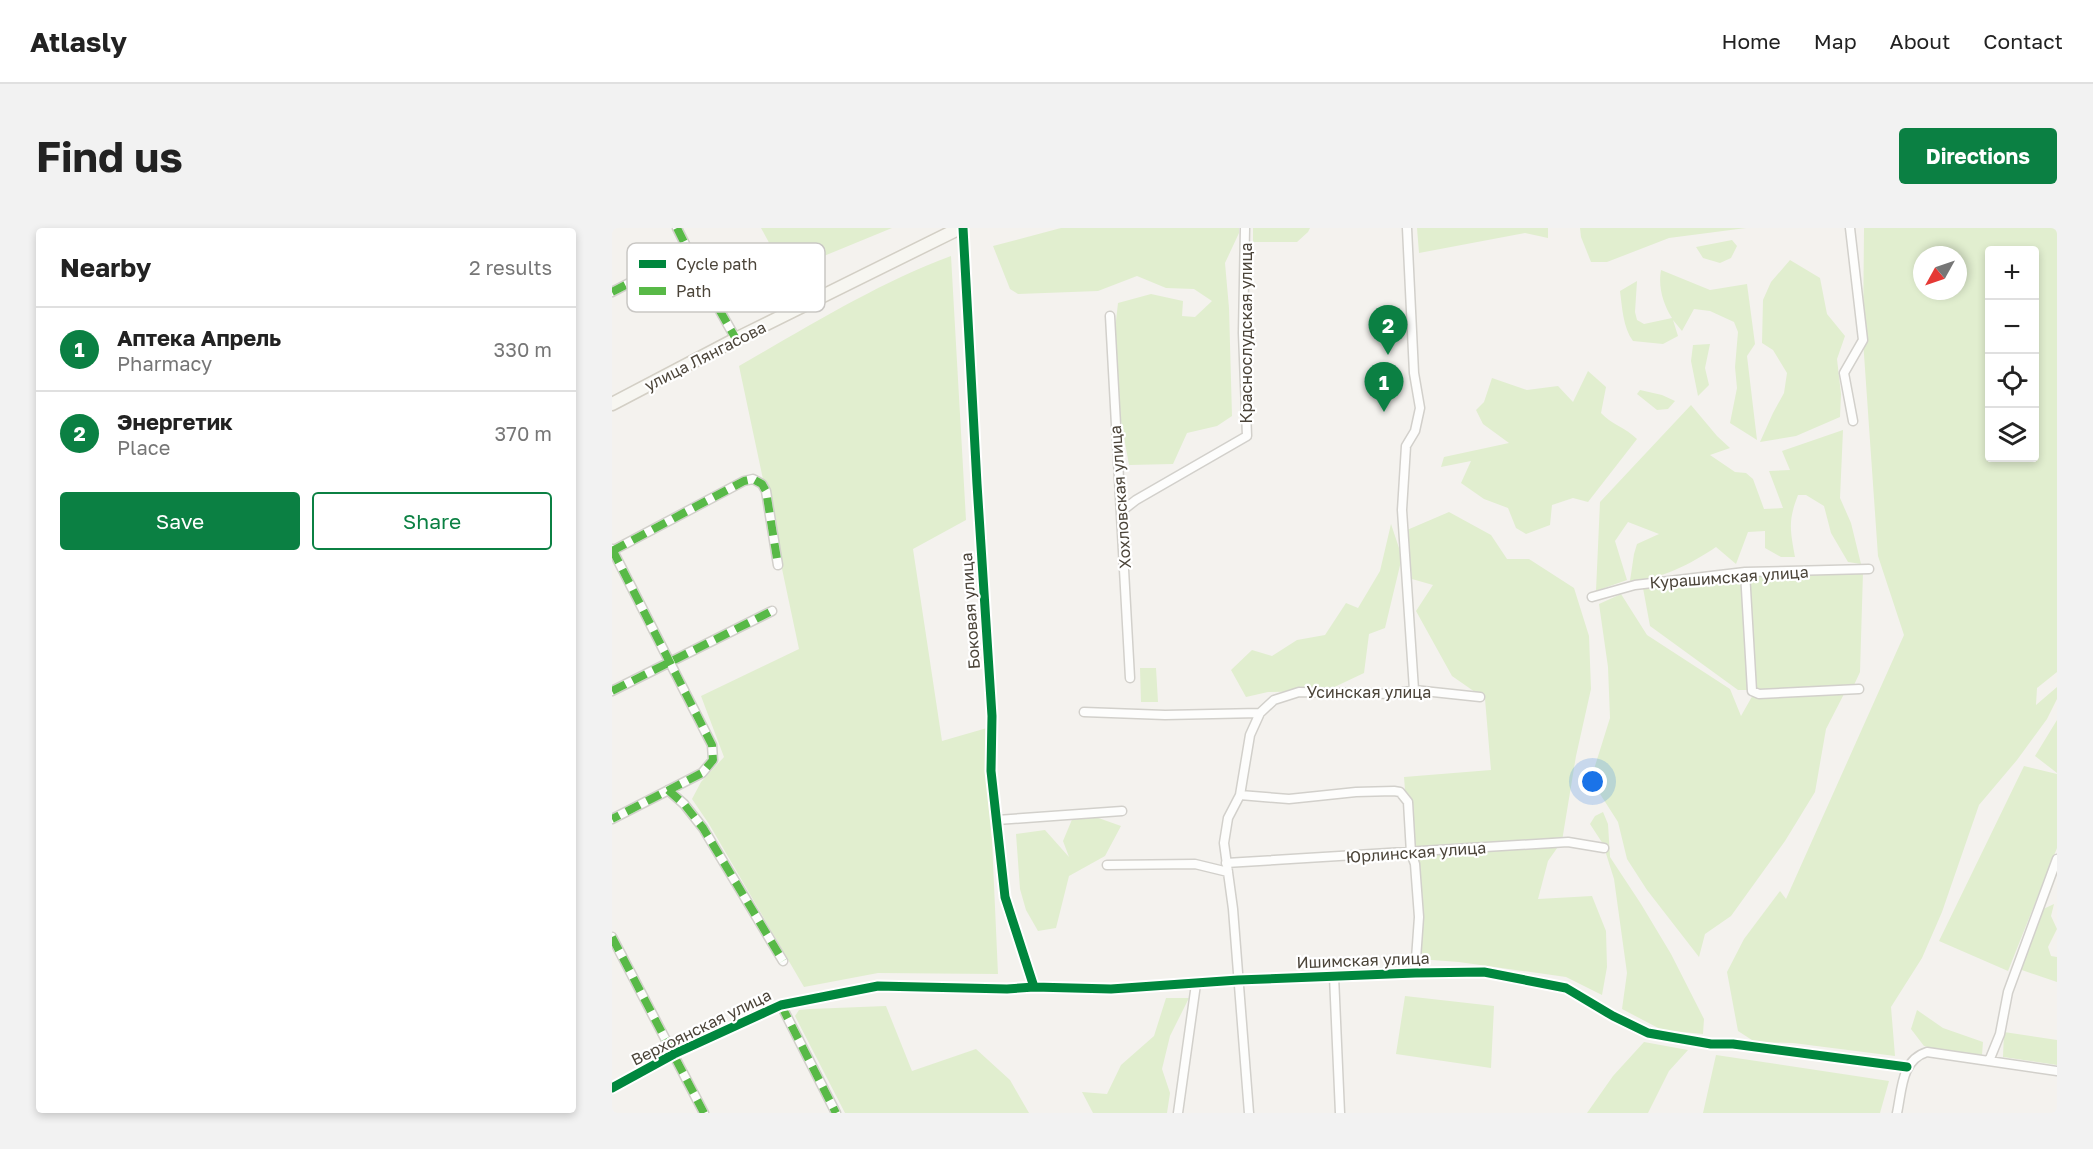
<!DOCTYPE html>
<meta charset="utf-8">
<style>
:root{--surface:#fff;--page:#f2f2f2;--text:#222;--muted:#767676;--line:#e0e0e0;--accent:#0b8043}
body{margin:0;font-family:"Golos Text",sans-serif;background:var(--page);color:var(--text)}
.controls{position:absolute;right:18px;top:18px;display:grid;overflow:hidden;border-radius:6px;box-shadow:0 3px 9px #0003}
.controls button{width:54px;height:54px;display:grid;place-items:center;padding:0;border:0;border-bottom:2px solid var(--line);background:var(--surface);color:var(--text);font:30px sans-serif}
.compass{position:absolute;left:1301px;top:18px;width:54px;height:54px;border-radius:50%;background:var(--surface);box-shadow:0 3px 9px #0003;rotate:230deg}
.you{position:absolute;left:981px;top:554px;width:21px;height:21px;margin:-15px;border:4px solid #fff;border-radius:50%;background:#1a73e8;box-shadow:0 0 0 9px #1a73e833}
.badge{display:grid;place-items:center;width:39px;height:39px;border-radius:50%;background:var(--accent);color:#fff;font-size:20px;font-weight:700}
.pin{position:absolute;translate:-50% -50px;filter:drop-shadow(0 2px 3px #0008)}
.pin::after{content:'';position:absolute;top:32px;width:21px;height:18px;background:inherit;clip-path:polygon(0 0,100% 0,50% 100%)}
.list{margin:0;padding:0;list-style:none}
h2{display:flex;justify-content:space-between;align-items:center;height:78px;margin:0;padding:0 24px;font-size:26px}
h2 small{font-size:20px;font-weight:400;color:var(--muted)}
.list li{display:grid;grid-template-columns:39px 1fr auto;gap:18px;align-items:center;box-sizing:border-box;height:84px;padding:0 24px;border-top:2px solid var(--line)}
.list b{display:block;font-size:22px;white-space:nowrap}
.list p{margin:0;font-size:20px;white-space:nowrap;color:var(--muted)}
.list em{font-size:20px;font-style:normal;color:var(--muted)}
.actions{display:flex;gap:12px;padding:18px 24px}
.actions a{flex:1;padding:14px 0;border:2px solid var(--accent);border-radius:6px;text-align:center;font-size:21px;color:var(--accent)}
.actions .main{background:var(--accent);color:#fff}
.icon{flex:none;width:33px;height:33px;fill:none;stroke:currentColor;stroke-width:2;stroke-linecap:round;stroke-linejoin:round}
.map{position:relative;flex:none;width:1445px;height:885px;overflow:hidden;border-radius:6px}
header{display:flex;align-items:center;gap:36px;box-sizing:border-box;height:84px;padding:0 30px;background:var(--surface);border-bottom:2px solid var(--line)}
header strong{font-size:28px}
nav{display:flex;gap:33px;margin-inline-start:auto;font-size:21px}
.intro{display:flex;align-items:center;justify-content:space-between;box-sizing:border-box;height:144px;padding:0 36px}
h1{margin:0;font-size:42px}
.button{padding:15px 27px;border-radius:6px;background:var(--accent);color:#fff;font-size:21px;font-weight:700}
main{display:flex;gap:36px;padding:0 36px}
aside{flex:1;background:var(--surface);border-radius:6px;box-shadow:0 3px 9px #0003}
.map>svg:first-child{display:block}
.green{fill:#e1eecf;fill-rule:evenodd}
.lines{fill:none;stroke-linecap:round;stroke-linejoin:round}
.street-casing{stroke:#d2d0cb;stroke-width:11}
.secondary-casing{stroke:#d3cfc5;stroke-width:15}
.street{stroke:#fdfdfc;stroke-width:8}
.secondary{stroke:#f7f6f1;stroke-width:12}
.quiet{stroke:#58b947;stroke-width:8;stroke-dasharray:15 8;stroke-linecap:butt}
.cycleway-casing{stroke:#fff;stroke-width:13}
.cycleway{stroke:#00873e;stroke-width:9}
.labels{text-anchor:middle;stroke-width:4.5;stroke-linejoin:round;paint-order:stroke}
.street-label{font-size:16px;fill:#4b4439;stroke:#fff}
.key{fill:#fff;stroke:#c9c7c4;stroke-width:1.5}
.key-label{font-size:16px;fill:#4b4439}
</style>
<header>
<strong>Atlasly</strong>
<nav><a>Home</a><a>Map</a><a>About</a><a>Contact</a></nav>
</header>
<div class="intro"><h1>Find us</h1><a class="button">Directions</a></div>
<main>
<aside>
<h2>Nearby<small>2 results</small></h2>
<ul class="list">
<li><span class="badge">1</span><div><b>Аптека Апрель</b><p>Pharmacy</p></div><em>330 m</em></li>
<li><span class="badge">2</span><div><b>Энергетик</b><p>Place</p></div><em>370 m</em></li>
</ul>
<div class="actions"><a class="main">Save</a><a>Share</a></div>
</aside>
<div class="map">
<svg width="1445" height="885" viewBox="0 0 1445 885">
<rect width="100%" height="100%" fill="#f4f2ee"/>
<path class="green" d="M149,0H280L173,44Z
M449,0H627V5L613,35L617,80L620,188L605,198L575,205L561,236L517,237L499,137L506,75L539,66L571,73L570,88L583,89L600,73L582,61L554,60L525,48L486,63L406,66L398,61L381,18Z
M641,0H698L696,4L685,14H641Z
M805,0H936V10L913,5L807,25Z
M968,0H1134L1057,10L995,34H979L969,9Z
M1252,0H1445V444L1425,460L1424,477L1445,459V471L1435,491L1405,532L1367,577L1330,684L1310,730L1279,779L1283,828L1181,815L1143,814L1126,803L1115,744L1132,711L1168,663L1174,671L1292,407L1266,328L1251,112ZM1378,22H1422V230H1378ZM1310,27H1346V63H1310Z
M1120,12L1125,18L1119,30L1108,35L1091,30L1084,19Z
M339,28L354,292L301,321L330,513L375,500L386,746L266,745L192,759L97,596L80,571L89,554L112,529L89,468L187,421L127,138C197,98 264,56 339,28Z
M1178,32L1208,50L1215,86L1233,108L1225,131L1229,166L1228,189L1184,208L1148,214L1161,185L1172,165L1175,145L1161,122L1150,115L1151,72L1159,54Z
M1049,42L1098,62L1135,56L1143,116L1135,128L1145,212L1118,195L1125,160L1123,139L1126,104L1122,94L1098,83L1082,81L1070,103L1061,92L1066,108L1051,116L1021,113C1011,100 1010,78 1008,63L1025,53L1023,84L1025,92L1032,96L1060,90C1051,76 1046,59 1049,42Z
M1098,116L1093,140L1097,157L1086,168L1079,133L1081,117Z
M976,143L994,159L989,185C999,196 1014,200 1025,211L976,274L961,270L940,277L938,297L914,306L904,300L896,280L872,271L849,255L859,233L829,239L832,229L897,215L871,196L864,182L872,174L880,150L915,162L946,158L961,174Z
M1028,162L1050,167L1063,173L1056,181L1045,182L1025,166Z
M1079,177L1105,208L1118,220L1098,227L1123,244L1134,245L1141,251L1152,281L1171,280L1157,243L1178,242L1170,223L1231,202L1228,270L1239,295L1249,336L1236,334L1219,305L1212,278L1194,267H1186C1176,293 1178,301 1183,329H1169L1153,320V303L1136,304L1124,336L1104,319C1079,336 1048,352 1018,353L1022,326L1025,316L1047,306L1016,294L1003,313L1015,352L984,363L988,274Z
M837,284L879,307L895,331H917L962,360L977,408L979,461L964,528L950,613L936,633L926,671L980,668L994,703L995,739L990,767L954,749L847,734L806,731L792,549L879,542L873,471L840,448L804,383L821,357L800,351L795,302Z
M779,296L790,329L773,400L757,406L752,445L714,463L656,464L634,469L619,442L640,422L660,428L685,412L713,407L734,375L746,380L768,343Z
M1251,344L1248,444L1242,457L1200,459L1233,464L1214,501L1203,564L1173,613L1119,688L1093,706L1087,729L1035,662L1015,631L1006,594L981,555L983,538L998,490L996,439L987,376L1009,366L1035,407L1118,461L1129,488L1142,465L1146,462H1126L1038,398L1031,360L1136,347Z
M528,440H544L546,474H529Z
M1445,492V545L1423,528Z
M1412,538L1445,546V620L1396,743L1327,713Z
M464,582L509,598L493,628L457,648L444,700L426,703L414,682L408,661L404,606L433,602L457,629L451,613Z
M991,584L996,596L998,629L1029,676L1059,726L1092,791L1091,806L1050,802L1010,781L1015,745L1002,651L991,616L978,596L983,588Z
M1442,676L1439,688L1445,701L1436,719L1439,728L1445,729V754L1401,739L1427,683Z
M793,768L882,778L879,840L784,826Z
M554,770H577L558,808L550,841L558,865L555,885H481L470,864L495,866L509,837L542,808Z
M274,778L300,843L364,821L398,852L417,885H233L183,788L187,782L198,781Z
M1305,782L1331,800L1371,814L1370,827L1331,823L1312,818L1299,801Z
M1392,804L1445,812V837L1391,829Z
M1032,814L1076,822L1057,843L1036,885H975L1001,848Z
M1104,827L1277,853L1268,885H1091Z"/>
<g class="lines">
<g class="street-casing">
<path id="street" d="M65,0L95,60L124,111
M351,0L365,256L380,488L379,543L393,669L422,759
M795,0L802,145L808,180L803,203L794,218L790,282L802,462
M1238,0L1251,112L1232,145L1241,193
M0,64L77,24
M498,88L518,450
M510,283L524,272L635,208L631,105L633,0
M0,321L100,517L101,532L90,545L0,591
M0,323L132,253L141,251L150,256L154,263L166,337
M1133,344L1140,463L1147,466L1247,461
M980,369L1023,357L1133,344L1257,341
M0,463L160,383
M472,484L553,487L648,485L662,472L687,464L782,466L802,462L868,469
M56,562L72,576L91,600L171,733
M628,567L677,571L744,564L782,563L788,564L796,574L799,625L803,636L807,689L803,745
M385,592L510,583
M614,635L956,614L992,620
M495,637L583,636L616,644
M0,709L92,885
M722,748L728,885
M169,777L224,885
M1377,833L1388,806L1396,764L1445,631
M0,860L62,826L169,777L266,758L395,761L422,759L499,761L626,752L803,745L872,744L954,760L1001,788L1036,805L1099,816H1121L1295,839
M566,885L584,756
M637,885L621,681L612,615L616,590L628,567L638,507L648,485
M1285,885C1290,862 1289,832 1315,824L1445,843"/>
</g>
<g class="secondary-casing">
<path id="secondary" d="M0,176L124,111L348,0"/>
</g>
<use href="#street" class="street"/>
<use href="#secondary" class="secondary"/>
<path class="quiet" d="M65,0L95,60L124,111
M0,64L77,24
M0,321L100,517L101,532L90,545L0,591
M0,323L132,253L141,251L150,256L154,263L166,337
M0,463L160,383
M56,562L72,576L91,600L171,733
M0,709L92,885
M169,777L224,885"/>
<g class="cycleway-casing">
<path id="cycleway" d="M351,0L365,256L380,488L379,543L393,669L422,759
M0,860L62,826L169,777L266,758L395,761L422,759L499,761L626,752L803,745L872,744L954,760L1001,788L1036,805L1099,816H1121L1295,839"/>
</g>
<use href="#cycleway" class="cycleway"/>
</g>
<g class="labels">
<g class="street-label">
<text transform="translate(634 105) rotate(-90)" y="6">Краснослудская улица</text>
<text transform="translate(93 128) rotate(-27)" y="6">улица Лянгасова</text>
<text transform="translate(508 269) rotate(-94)" y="6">Хохловская улица</text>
<text transform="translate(1117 349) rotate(-4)" y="6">Курашимская улица</text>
<text transform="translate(358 383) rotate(-94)" y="6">Боковая улица</text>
<text x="757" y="470">Усинская улица</text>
<text transform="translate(804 624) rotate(-4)" y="6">Юрлинская улица</text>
<text transform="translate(751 732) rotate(-2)" y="6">Ишимская улица</text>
<text transform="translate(89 799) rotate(-26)" y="6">Верхоянская улица</text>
</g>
</g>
<rect x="15" y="15" width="198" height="69" rx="9" class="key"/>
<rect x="27" y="32" width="27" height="8" fill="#00873e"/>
<rect x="27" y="59" width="27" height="8" fill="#58b947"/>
<g class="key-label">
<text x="64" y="42">Cycle path</text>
<text x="64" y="69">Path</text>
</g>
</svg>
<div class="controls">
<button>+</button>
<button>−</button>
<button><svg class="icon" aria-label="locate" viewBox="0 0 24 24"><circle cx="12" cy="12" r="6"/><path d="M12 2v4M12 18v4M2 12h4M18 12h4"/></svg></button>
<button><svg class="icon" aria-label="layers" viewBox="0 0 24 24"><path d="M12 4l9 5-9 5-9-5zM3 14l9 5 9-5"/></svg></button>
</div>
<svg class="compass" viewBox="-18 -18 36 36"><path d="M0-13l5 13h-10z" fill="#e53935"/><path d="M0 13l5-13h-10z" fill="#767676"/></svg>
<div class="you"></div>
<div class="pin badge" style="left:772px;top:184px">1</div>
<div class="pin badge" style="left:776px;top:127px">2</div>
</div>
</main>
